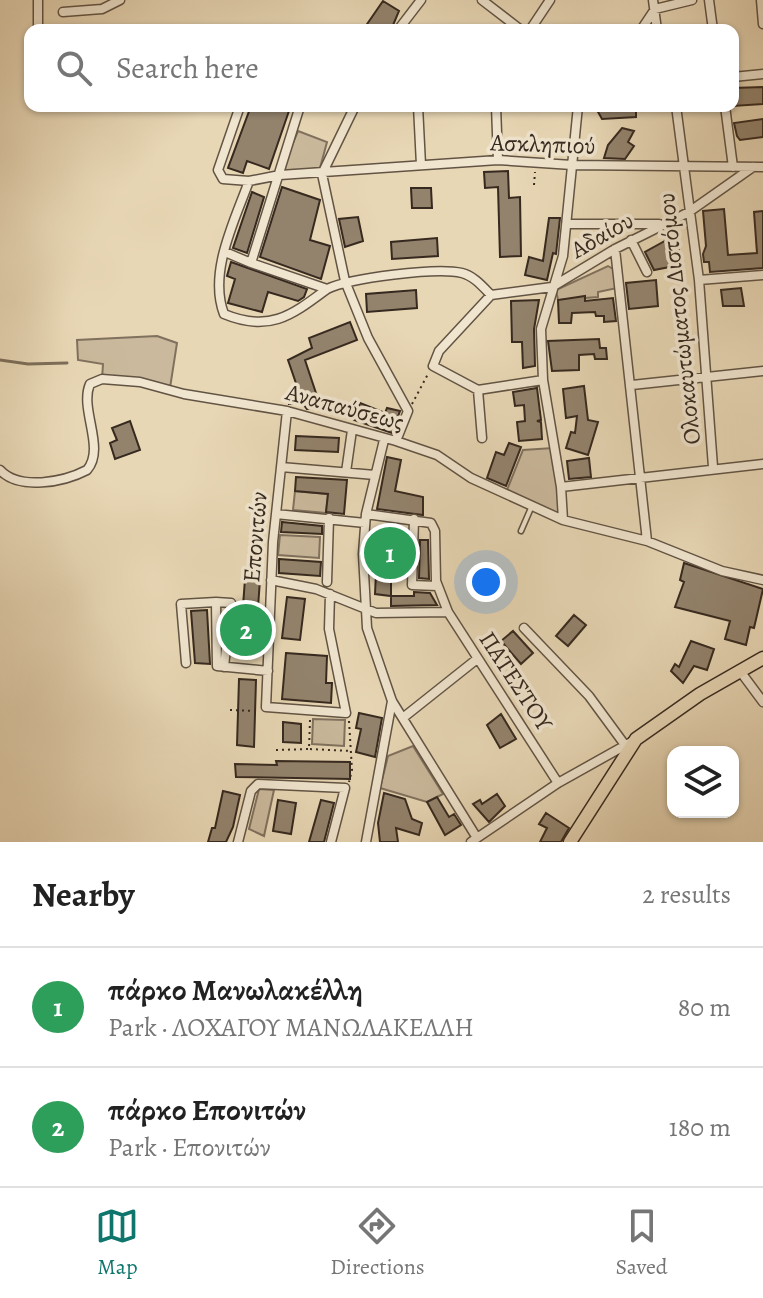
<!DOCTYPE html>
<meta charset="utf-8">
<style>
:root{--surface:#fff;--page:#f2f2f2;--text:#222;--muted:#767676;--line:#e0e0e0;--accent:#0f766e}
body{margin:0;font-family:Alegreya,serif;background:var(--page);color:var(--text)}
.controls{position:absolute;right:24px;bottom:24px;display:grid;overflow:hidden;border-radius:16px;box-shadow:0 2px 6px #0004}
.controls button{width:72px;height:72px;display:grid;place-items:center;padding:0;border:0;border-bottom:2px solid var(--line);background:var(--surface);color:var(--text);font:40px sans-serif}
.you{position:absolute;left:486px;top:582px;width:28px;height:28px;margin:-20px;border:6px solid #fff;border-radius:50%;background:#1a73e8;box-shadow:0 0 0 12px #1a73e833}
.badge{display:grid;place-items:center;width:52px;height:52px;border-radius:50%;background:var(--accent);color:#fff;font-size:26px;font-weight:700}
.pin{position:absolute;translate:-50% -50%;border:4px solid #fff;box-shadow:0 2px 8px #0006}
.list{margin:0;padding:0;list-style:none}
h2{display:flex;justify-content:space-between;align-items:center;height:104px;margin:0;padding:0 32px;font-size:34px}
h2 small{font-size:26px;font-weight:400;color:var(--muted)}
.list li{display:grid;grid-template-columns:52px 1fr auto;gap:24px;align-items:center;box-sizing:border-box;height:120px;padding:0 32px;border-top:2px solid var(--line)}
.list b{display:block;font-size:30px;white-space:nowrap}
.list p{margin:0;font-size:26px;white-space:nowrap;color:var(--muted)}
.list em{font-size:26px;font-style:normal;color:var(--muted)}
.icon{flex:none;width:44px;height:44px;fill:none;stroke:currentColor;stroke-width:2;stroke-linecap:round;stroke-linejoin:round}
.map{position:relative;flex:none;width:763px;height:842px;overflow:hidden}
.search{position:absolute;background:var(--surface);box-shadow:0 2px 6px #0004;left:24px;right:24px;top:24px;height:88px;display:flex;align-items:center;gap:20px;box-sizing:border-box;padding:0 28px;border-radius:16px;color:var(--muted);font-size:30px}
.sheet{height:344px;background:var(--surface)}
nav{display:flex;justify-content:space-around;align-items:center;box-sizing:border-box;height:112px;border-top:2px solid var(--line);background:var(--surface);font-size:22px;color:var(--muted)}
nav a{display:grid;justify-items:center;gap:4px}
nav .on{color:var(--accent)}
.map>svg:first-child{display:block}
.green{fill:#cab99c;stroke:#80715e;stroke-width:2}
.lines{fill:none;stroke-linecap:round;stroke-linejoin:round}
.stream{stroke:#7c6e5a;stroke-width:3}
.building{fill:#93836d;stroke:#36291f;stroke-width:2}
.lane-casing{stroke:#625444;stroke-width:7}
.street-casing{stroke:#625444;stroke-width:11}
.primary-casing{stroke:#36291f;stroke-width:15}
.path{stroke:#36291f;stroke-width:2;stroke-dasharray:2 4;stroke-linecap:butt}
.lane{stroke:#f0e5cf;stroke-width:4}
.street{stroke:#f0e5cf;stroke-width:8}
.primary{stroke:#e8d7b5;stroke-width:12}
.labels{text-anchor:middle;stroke-width:7;stroke-linejoin:round;paint-order:stroke}
.street-label{font-size:24px;fill:#36291f;stroke:#f0e5cf}
</style>
<div class="map">
<svg width="763" height="842" viewBox="0 0 763 842">
<rect width="100%" height="100%" fill="#e8d7b5"/>
<filter id="stains"><feTurbulence type="fractalNoise" baseFrequency=".0025" numOctaves="4"/><feColorMatrix values="0 0 0 0 .2 0 0 0 0 .09 0 0 0 0 .02 0 0 0 .5 -.17"/></filter>
<radialGradient id="worn" r=".72"><stop offset=".6" stop-color="#630" stop-opacity="0"/><stop offset="1" stop-color="#630" stop-opacity=".3"/></radialGradient>
<path class="green" d="M298,131L327,142L320,168L286,172L284,164Z
M608,266L615,270L617,288L598,292V297L558,300L556,290Z
M157,336L177,343L170,388L102,379L103,364L78,360L77,340Z
M553,448L560,516L507,490L523,450Z
M295,491L328,494L326,513L293,510Z
M280,535L320,537L319,558L278,555Z
M373,543L408,545L407,565L372,564Z
M234,610L263,613L259,650L230,647Z
M313,719L345,720L344,746L312,744Z
M413,746L443,794L427,802L380,788L388,756Z
M259,789L274,790L264,836L249,829Z"/>
<g class="lines">
<path class="stream" d="M0,360L28,364L67,363"/>
</g>
<path class="building" d="M383,1L399,11L391,30H363Z
M763,87V104L733,106V88Z
M251,106L290,108L269,169L247,161L243,173L228,168Z
M600,106H636V117L602,119L597,110Z
M763,119V137L740,140L737,136L734,123Z
M622,128L634,131L628,142L634,146L625,159L604,158L608,145Z
M508,171L509,198L520,197L521,256L500,257L498,187L485,188L484,172Z
M282,187L320,200L310,240L330,246L321,279L260,257Z
M411,188H431L432,208H412Z
M252,192L264,197L247,253L233,248Z
M724,209L728,255L757,253L754,212L763,211V268L710,272L709,262H704L703,254L706,246L703,211Z
M358,217L363,241L345,247L339,219Z
M549,218H560L556,254L553,253L547,280L525,275L529,257L543,261Z
M672,237L678,239L680,265L654,270L645,252Z
M437,238L438,256L392,259L391,242Z
M231,262L307,289L304,297L298,301L268,292L262,312L228,303L235,279L227,276Z
M656,280L658,306L629,309L626,283Z
M741,288L744,306H723L721,290Z
M416,290L417,308L367,312L366,294Z
M585,296V301L613,298L616,321L604,322V316H596L595,312L572,313L571,323H559L558,300Z
M539,300L534,329L535,366L523,368L522,342H512L511,301Z
M350,322L357,340L305,360L320,405L307,409L303,404H289V393L299,392L288,360L312,348L309,338Z
M599,339L600,348H606L607,359H595L594,354L579,355V370L552,371L548,341Z
M584,386L588,420L598,422L588,455L566,448L571,432L575,433L577,416L566,418L563,389Z
M537,388L541,420L537,421L541,422L542,439L519,441L517,422L525,421L524,405L515,406L513,392Z
M360,403L385,413L387,408L400,411L392,433L354,420Z
M130,421L140,450L115,459L110,443L117,440L112,428Z
M296,436L339,438L338,452L295,450Z
M509,443L521,447L506,486L487,478L496,452L504,455Z
M387,457L401,460L395,491L423,497V515L377,509Z
M589,458L591,477L569,479L567,461Z
M296,477L347,480L344,514L326,512L328,494L295,491Z
M282,522L322,526V534L281,532Z
M377,529L407,530L406,541L376,540Z
M420,540H428L429,579L419,578Z
M279,559L321,562L320,576L279,573Z
M684,563L763,589L754,628L750,627L746,645L725,639L730,621L675,607L684,582L680,580Z
M376,573H391V596L375,594Z
M245,579L260,580L258,607L243,606Z
M414,592L430,593L437,605L391,606V596H414Z
M287,597L305,599L300,640L282,638Z
M207,610L210,664L195,663L191,611Z
M574,615L586,625L568,646L556,636Z
M513,631L533,653L521,664L501,641Z
M691,641L714,649L707,670L694,666L683,683L671,671L675,664L679,667Z
M286,653L327,656L326,683H332L331,703L282,699Z
M239,679L256,680L254,747L237,745Z
M359,713L382,718L375,757L356,752L361,729L356,728Z
M501,714L516,739L500,748L487,725Z
M283,722L301,724V743L283,742Z
M276,761L350,762V779L236,777L235,764L277,765Z
M223,791L240,795L233,827L226,842H208L212,828H215Z
M384,793L405,799L412,819L422,823L419,835L396,828L398,842H380L378,823Z
M497,794L505,806L489,822L473,804L480,800L482,804Z
M437,797L449,817L454,814L461,825L445,835L427,802Z
M278,800L296,803L291,834L273,831Z
M321,800L334,803L324,842H309Z
M546,813L569,828L561,842H540L547,828L539,824Z"/>
<g class="lines">
<g class="lane-casing">
<path id="lane" d="M521,531L531,508"/>
</g>
<g class="street-casing">
<path id="street" d="M38,0V30
M482,0L521,30
M653,0L657,30
M709,0L713,30
M761,0L763,24
M63,12L102,9L120,0
M398,30L421,0
M530,30L550,0
M641,30L655,9L692,0
M733,77L763,74
M240,106L218,170L223,179L249,181L280,175L498,160L572,165L763,167
M355,106L322,174L345,281L368,338L408,411L396,441
M418,106L421,165
M496,106L498,160
M676,106L699,280L713,467
M725,106L733,167
M249,181C235,220 208,272 224,314C270,333 292,315 327,289L251,263L300,106
M568,224H659
M631,240L647,272
M615,249L647,541
M225,252L251,263
M699,280L763,275
M327,289C350,278 437,267 462,273C474,276 483,287 491,295L552,287L615,249L689,212L753,167
M632,385L763,371
M478,390L433,366L439,351L491,295
M478,390L543,380
M478,390L482,438
M287,411L273,542L266,707L346,713L329,629L330,594
M384,440L366,514L363,554L367,628L392,701L477,838
M281,467L375,475
M0,470C19,491 64,482 87,470C106,448 79,409 90,384L102,379L140,382L184,394L287,411L396,441L437,455L471,478L563,520L647,541L722,571L763,580
M346,472L352,430
M561,487L763,464
M276,514L365,523
M366,514L431,523L435,531L436,581L448,612L558,783
M414,519L412,585L437,586
M563,520L561,487L543,380L541,329L563,256L578,106
M271,580L316,589L376,613L448,612
M327,582L329,518
M216,602L231,603L224,667
M524,628L589,696L625,745
M186,663L181,604L216,602L217,666L268,671
M740,671L763,702
M404,717L477,659
M238,842L251,791L258,784L345,788L331,842
M366,842L392,701
M471,842L558,783L633,741"/>
</g>
<g class="primary-casing">
<path id="primary" d="M570,842L636,739L700,694L763,658"/>
</g>
<path class="path" d="M534,185L535,172
M412,404L428,374
M373,542L407,543
M230,710L258,711
M310,720L309,749L352,751
M349,721L352,770L349,782
M276,750L309,749"/>
<use href="#lane" class="lane"/>
<use href="#street" class="street"/>
<use href="#primary" class="primary"/>
</g>
<g class="labels">
<g class="street-label">
<text transform="translate(543 144) rotate(2)" y="8">Ασκληπιού</text>
<text transform="translate(602 235) rotate(-30)" y="8">Αδαίου</text>
<text transform="translate(679 319) rotate(-96)" y="8">Ολοκαυτώματος Διστόμου</text>
<text transform="translate(345 407) rotate(15)" y="8">Αναπαύσεως</text>
<text transform="translate(255 537) rotate(-85)" y="8">Επονιτών</text>
<text transform="translate(516 681) rotate(57)" y="8">ΠΑΤΕΣΤΟΥ</text>
</g>
</g>
<rect width="100%" height="100%" filter="url(#stains)"/>
<rect width="100%" height="100%" fill="url(#worn)"/>
</svg>
<div class="controls">
<button><svg class="icon" aria-label="layers" viewBox="0 0 24 24"><path d="M12 4l9 5-9 5-9-5zM3 14l9 5 9-5"/></svg></button>
</div>
<div class="you"></div>
<div class="pin badge" style="left:390px;top:553px;background:#2e9e5b">1</div>
<div class="pin badge" style="left:246px;top:630px;background:#2e9e5b">2</div>
<div class="search"><svg class="icon" aria-label="search" viewBox="0 0 24 24"><circle cx="10" cy="10" r="6"/><path d="M15 15l6 6"/></svg>Search here</div>
</div>
<section class="sheet">
<h2>Nearby<small>2 results</small></h2>
<ul class="list">
<li><span class="badge" style="background:#2e9e5b">1</span><div><b>πάρκο Μανωλακέλλη</b><p>Park · ΛΟΧΑΓΟΥ ΜΑΝΩΛΑΚΕΛΛΗ</p></div><em>80 m</em></li>
<li><span class="badge" style="background:#2e9e5b">2</span><div><b>πάρκο Επονιτών</b><p>Park · Επονιτών</p></div><em>180 m</em></li>
</ul>
</section>
<nav>
<a class="on"><svg class="icon" aria-label="map" viewBox="0 0 24 24"><path d="M3 6l6-2 6 2 6-2v14l-6 2-6-2-6 2zM9 4v14M15 6v14"/></svg>Map</a>
<a><svg class="icon" aria-label="directions" viewBox="0 0 24 24"><path d="M12 3l9 9-9 9-9-9zM9 14v-3h6M13 9l2 2-2 2"/></svg>Directions</a>
<a><svg class="icon" aria-label="saved" viewBox="0 0 24 24"><path d="M7 4h10v16l-5-4-5 4z"/></svg>Saved</a>
</nav>
